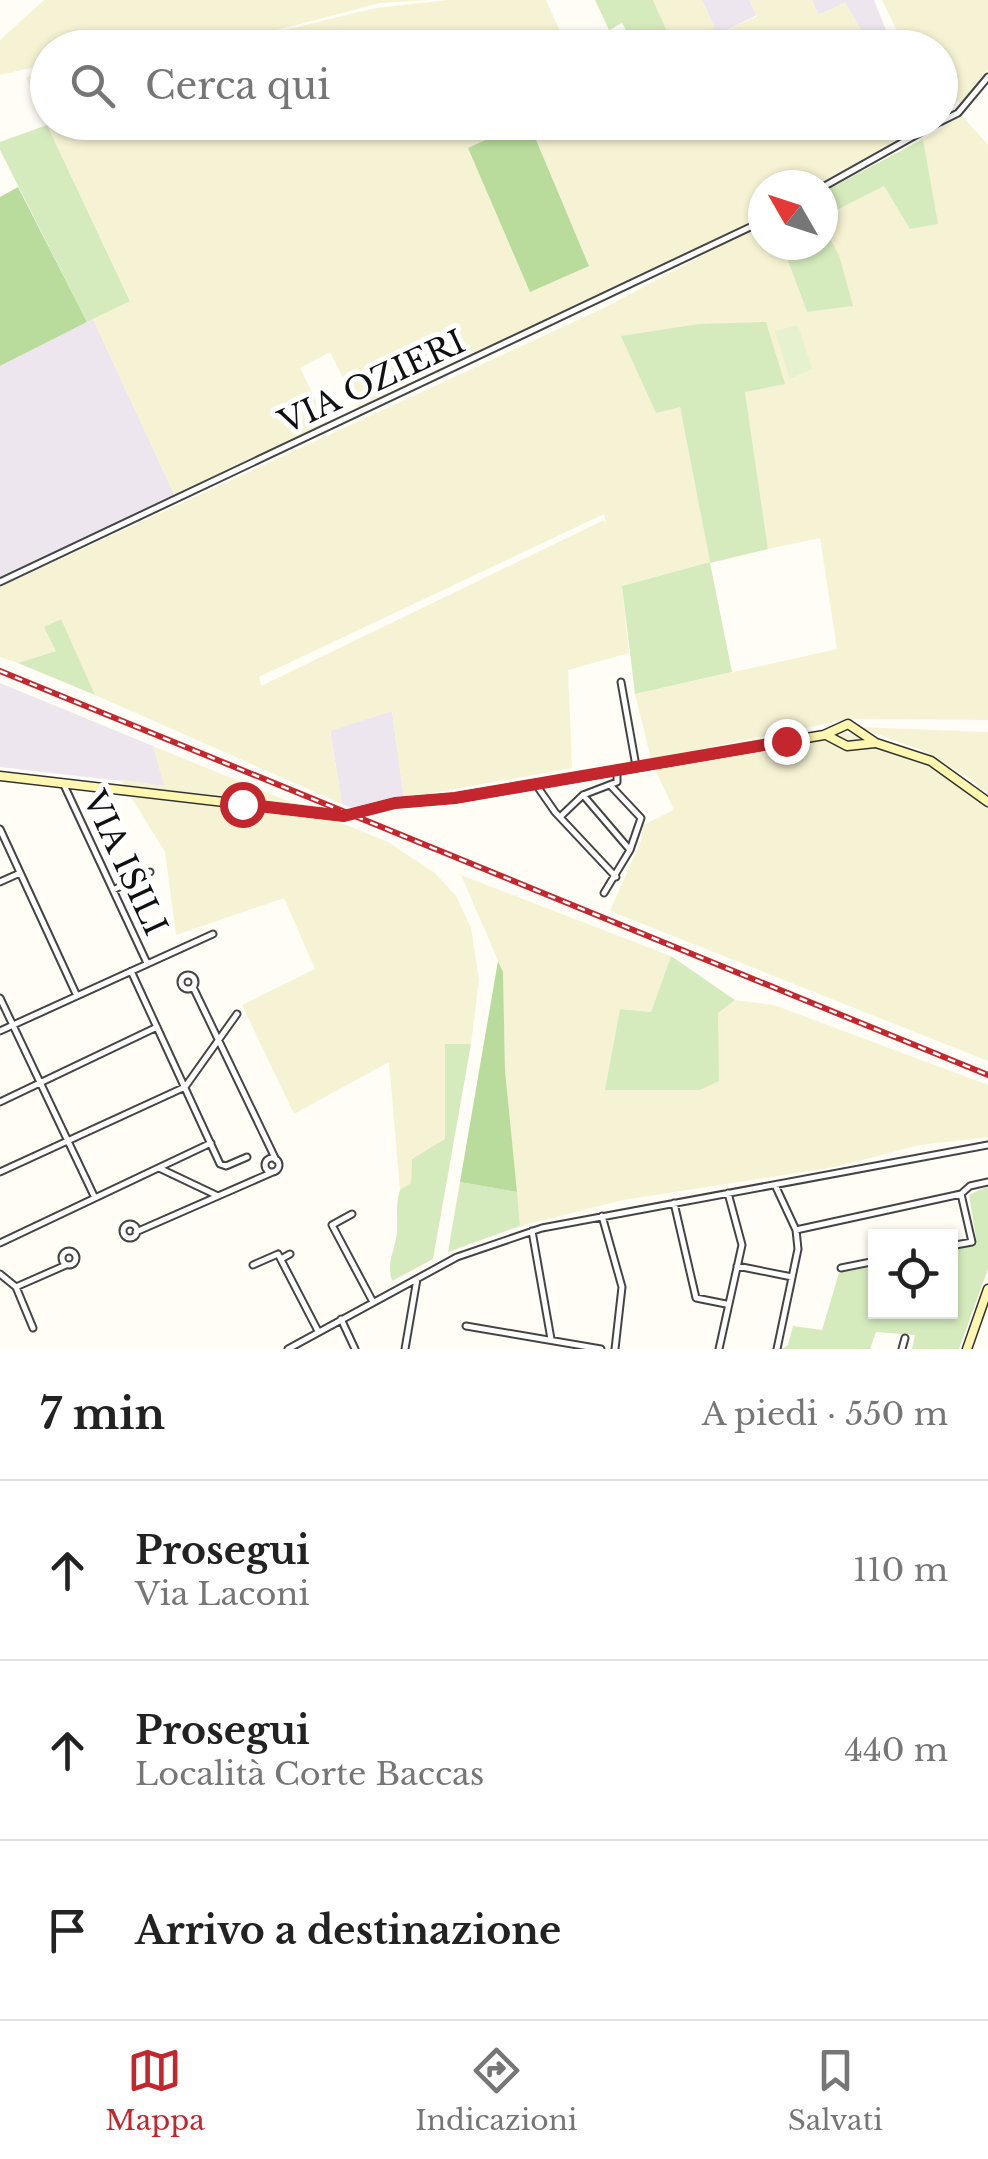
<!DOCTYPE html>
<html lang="it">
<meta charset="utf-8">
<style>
:root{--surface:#fff;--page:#f6f6f6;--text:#222;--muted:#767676;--line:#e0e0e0;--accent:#c4262e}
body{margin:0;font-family:"Libre Baskerville",serif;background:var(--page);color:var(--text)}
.controls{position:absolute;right:30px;bottom:30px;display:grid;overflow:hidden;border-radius:0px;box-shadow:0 2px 8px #0004}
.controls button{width:90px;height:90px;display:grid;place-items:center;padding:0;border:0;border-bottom:2px solid var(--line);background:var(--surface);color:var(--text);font:50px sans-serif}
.compass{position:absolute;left:748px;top:170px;width:90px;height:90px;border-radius:50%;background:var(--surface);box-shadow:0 2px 8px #0004;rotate:309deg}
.stop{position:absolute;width:30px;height:30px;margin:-22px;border:8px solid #c4262e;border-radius:50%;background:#fff}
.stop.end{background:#c4262e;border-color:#fff;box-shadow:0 2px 10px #0008}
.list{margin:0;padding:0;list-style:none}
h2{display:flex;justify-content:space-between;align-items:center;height:130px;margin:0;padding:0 40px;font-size:42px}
h2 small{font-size:32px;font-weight:400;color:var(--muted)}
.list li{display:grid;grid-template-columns:65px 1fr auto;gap:30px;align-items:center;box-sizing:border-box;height:180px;padding:0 40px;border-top:2px solid var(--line)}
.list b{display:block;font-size:38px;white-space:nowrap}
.list p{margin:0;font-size:32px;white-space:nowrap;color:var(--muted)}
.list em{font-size:32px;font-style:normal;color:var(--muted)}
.icon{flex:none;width:55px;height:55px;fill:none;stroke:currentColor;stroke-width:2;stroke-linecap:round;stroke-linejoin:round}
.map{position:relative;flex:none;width:988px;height:1349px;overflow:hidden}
.search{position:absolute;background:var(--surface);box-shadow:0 2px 8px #0004;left:30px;right:30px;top:30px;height:110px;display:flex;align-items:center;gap:25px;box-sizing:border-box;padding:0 35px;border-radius:55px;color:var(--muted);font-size:38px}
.sheet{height:670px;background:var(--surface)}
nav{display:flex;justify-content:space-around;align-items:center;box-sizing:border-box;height:140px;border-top:2px solid var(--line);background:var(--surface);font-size:28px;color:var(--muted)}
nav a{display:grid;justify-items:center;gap:5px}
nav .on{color:var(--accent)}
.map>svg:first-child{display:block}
.industrial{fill:#eee6ef}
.farmland{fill:#f6f3d4;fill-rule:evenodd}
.green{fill:#d5ebbd}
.forest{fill:#b9dc9c}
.pitch{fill:#e6f2cf}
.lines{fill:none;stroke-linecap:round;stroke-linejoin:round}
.street-casing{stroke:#444;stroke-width:9}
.secondary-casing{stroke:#333;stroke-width:11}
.street{stroke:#fff;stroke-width:5}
.secondary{stroke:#fff6b0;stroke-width:8}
.rail-casing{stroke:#c4262e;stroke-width:6}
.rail{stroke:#fff;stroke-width:2.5;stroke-dasharray:8;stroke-linecap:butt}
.route{stroke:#c4262e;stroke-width:12}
.labels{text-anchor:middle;stroke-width:10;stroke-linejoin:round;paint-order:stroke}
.street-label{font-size:32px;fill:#111;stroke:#fff}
</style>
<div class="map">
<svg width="988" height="1349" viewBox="0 0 988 1349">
<rect width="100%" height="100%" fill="#fffdf5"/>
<path class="industrial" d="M702,0H749L757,15L709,39L706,32L714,27Z
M812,0H874L888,35L868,43L845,3L818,15Z
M93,319L175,496L65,554L0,579V366Z
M0,683L153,746L165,786L0,767Z
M392,711L404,798L355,809L342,804L330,730Z"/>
<path class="farmland" d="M44,0H428L380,3L262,34L180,30L109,47L48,48L47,64L0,75V40Z
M448,0H546L567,47H147L171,42L238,41L376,8Z
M653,0H702L715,28L706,32L709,39L757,16L749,0H812L819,15L845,2L868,42L888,35L898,47H674Z
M882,0H988V69L960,104L941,85L940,48L905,47Z
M47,71L48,122L525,123L468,149L589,266L529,123H930L818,185H763V215L732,233L359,410L330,352L300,368L327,424L175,496L93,319L130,300L47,125L26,77Z
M962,116L988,145V720L850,719L651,759L635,694L837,649L820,538L768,549L745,392L765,322L680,407L710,562L622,586L629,653L568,670L572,768L404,798L392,711L330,731L342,804L95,695L61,620L56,651L18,663L0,657V587L608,306L763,223V245H782L807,312L852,306L823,217L884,186L910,228L937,224L923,139ZM604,514L607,530L604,520L261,686L259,677Z
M859,727L988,732V794L971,779L921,750Z
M841,731L917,757L952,776L988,807V1061L610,911L641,841L643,825L674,810L654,767Z
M153,746L388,842L435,873L456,896L471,928L479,980L471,1044L445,1045V1140L412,1159L411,1183L400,1190L389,1062L294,1114L242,1005L315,969L284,898L176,935L165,852L120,779L164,786Z
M461,875L671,956L651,1012L620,1009L606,1089L735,1000L774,1005L988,1085V1137L920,1145L835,1167L623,1200L520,1226L505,1070L503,972Z"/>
<path class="green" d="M595,0H653L674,47H636L622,23L609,30Z
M47,125L130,301L87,322L0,150V142Z
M923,139L938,224L910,229L884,186L823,217V192Z
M823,226L839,255L853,306L807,312L782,245H823Z
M766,322L785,384L745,392L768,549L710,563L732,672L635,694L622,586L710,562L680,407L656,413L621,336L699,324Z
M61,619L95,695L18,663L56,651L44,627Z
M671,956L735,1000L718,1013L719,1081L700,1090H605L620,1009L651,1012Z
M445,1044H471L433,1259L392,1281C386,1261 395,1252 397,1232C398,1217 395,1206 400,1190L411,1183L412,1159L445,1139Z
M460,1182L517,1192L520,1226L448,1252Z
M988,1186V1269L959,1349H912L915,1335L876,1332L870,1349H782L788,1345L793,1326L822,1330L839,1273L875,1266L876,1312H950L951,1250L977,1244L969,1195Z"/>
<path class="forest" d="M525,122L529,123L589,266L530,292L468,148Z
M18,187L87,322L0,366V197Z
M498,961L503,972L505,1070L517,1192L460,1182Z"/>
<path class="pitch" d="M798,325L812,369L790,379L775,331Z"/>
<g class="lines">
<g class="street-casing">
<path id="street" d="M940,122L958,113L988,77
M823,187L939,122
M0,582L763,221
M621,682L636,766
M64,785L147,963
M537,786L555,812L616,877
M583,795L630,850
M560,817L583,795L617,782V769
M0,829L77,996
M0,882L20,873
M113,890L150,872
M604,893L630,850L641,818L610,785
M131,971L220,1164L226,1166L247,1157
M181 982a7 7 0 1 1 14 0a7 7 0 1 1-14 0Z
M193,987L276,1160
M0,998L95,1198
M0,1031L213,934
M0,1102L157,1027
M265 1165a7 7 0 1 1 14 0a7 7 0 1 1-14 0Z
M159,1168L218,1196
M0,1172L185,1087L237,1014
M775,1185L796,1230L798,1249L777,1349
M674,1203L696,1298L726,1304
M352,1214L332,1225L373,1302
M602,1216L622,1287L615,1349
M123 1231a7 7 0 1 1 14 0a7 7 0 1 1-14 0Z
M796,1230L961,1194L970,1186L988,1182
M532,1231L551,1339
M136,1232L273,1172
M0,1243L211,1143
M950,1246L972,1242L961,1194
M62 1258a7 7 0 1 1 14 0a7 7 0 1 1-14 0Z
M281,1259L290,1254
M253,1265L278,1254L318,1331
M737,1266L792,1277
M841,1268L876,1261
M0,1274L16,1287L33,1328
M16,1287L66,1265
M341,1319L355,1349
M466,1326L601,1349
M288,1349L457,1257L542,1228L988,1145
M405,1349L417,1279
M719,1349L742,1245L728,1193
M902,1349L905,1338"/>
</g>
<g class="secondary-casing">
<path id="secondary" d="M828,736L847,746L875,743
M0,776L344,816L395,803L455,798L824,735L848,724L876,743L931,761L988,802
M967,1349L988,1289"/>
</g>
<use href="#street" class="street"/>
<use href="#secondary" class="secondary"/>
<g class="rail-casing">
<path id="rail" d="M0,671L988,1075"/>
</g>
<use href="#rail" class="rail"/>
</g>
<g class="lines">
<path class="route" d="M242,804L344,816L395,803L455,798L786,741"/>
</g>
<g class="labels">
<g class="street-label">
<text transform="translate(372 382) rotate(-25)" y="11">VIA OZIERI</text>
<text transform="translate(125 863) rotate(65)" y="11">VIA ISILI</text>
</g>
</g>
</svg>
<div class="controls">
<button><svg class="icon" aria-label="locate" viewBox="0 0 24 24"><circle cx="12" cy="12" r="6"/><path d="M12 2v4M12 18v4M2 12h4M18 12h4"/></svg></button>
</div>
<svg class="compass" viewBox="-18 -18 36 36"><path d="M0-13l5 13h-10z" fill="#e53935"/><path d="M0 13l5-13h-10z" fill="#767676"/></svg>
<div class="stop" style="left:242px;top:804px"></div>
<div class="stop end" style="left:786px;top:741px"></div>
<div class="search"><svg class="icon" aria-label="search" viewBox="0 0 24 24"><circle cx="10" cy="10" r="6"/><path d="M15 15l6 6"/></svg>Cerca qui</div>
</div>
<section class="sheet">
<h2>7 min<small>A piedi · 550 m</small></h2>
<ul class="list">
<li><svg class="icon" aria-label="ahead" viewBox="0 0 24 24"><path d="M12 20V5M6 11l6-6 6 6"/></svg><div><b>Prosegui</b><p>Via Laconi</p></div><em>110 m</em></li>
<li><svg class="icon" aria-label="ahead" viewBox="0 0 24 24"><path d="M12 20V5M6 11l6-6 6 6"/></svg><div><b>Prosegui</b><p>Località Corte Baccas</p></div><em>440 m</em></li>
<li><svg class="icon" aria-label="arrive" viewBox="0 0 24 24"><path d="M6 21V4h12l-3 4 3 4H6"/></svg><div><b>Arrivo a destinazione</b></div></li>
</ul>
</section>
<nav>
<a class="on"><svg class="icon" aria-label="map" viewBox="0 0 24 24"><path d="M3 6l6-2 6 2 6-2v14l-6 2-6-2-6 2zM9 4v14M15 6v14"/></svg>Mappa</a>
<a><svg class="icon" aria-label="directions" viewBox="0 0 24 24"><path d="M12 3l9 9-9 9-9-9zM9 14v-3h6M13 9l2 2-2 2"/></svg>Indicazioni</a>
<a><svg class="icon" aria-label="saved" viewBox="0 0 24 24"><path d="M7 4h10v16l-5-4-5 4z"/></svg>Salvati</a>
</nav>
